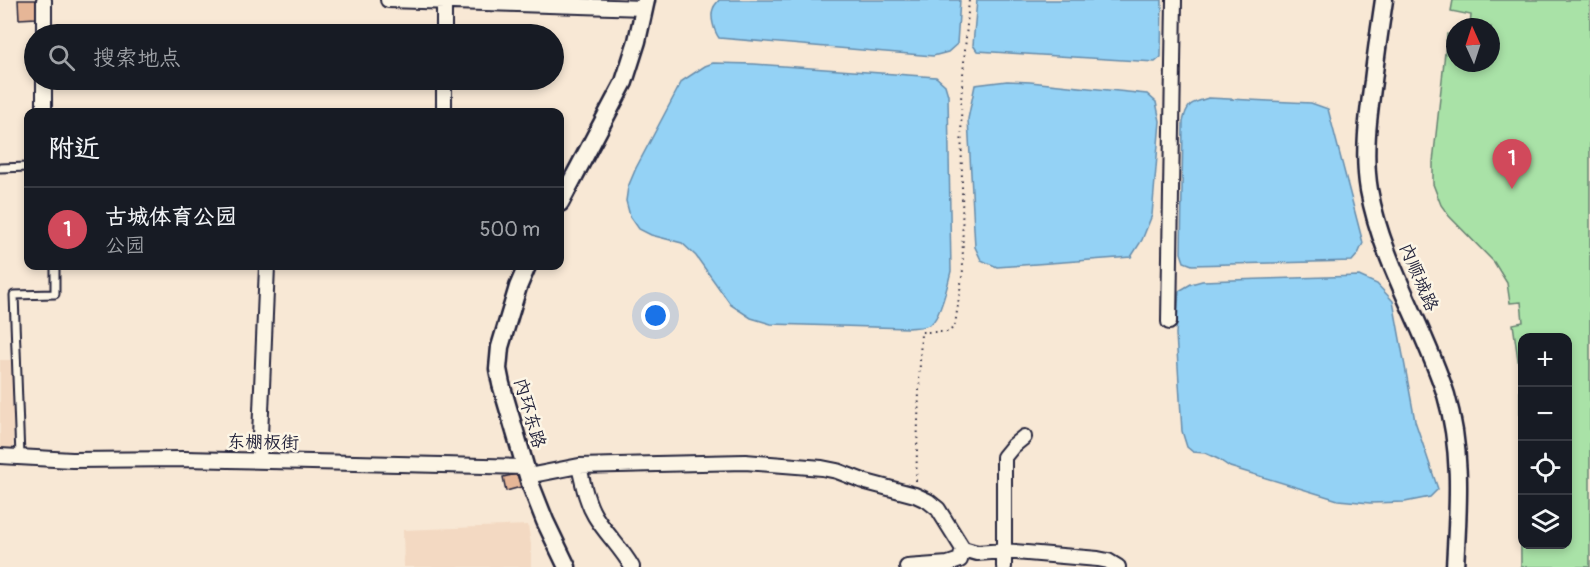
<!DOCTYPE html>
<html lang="zh">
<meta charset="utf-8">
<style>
:root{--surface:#171b24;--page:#20242c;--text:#f1f3f6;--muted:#9ea1a6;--line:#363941;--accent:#d1495b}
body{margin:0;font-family:Pangolin,"LXGW WenKai TC",sans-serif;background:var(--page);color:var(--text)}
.controls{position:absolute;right:18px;bottom:18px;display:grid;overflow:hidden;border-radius:12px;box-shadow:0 3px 9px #0003}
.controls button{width:54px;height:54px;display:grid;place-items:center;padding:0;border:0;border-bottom:2px solid var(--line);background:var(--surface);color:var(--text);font:30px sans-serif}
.compass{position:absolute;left:1446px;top:18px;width:54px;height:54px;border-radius:50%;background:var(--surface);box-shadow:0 3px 9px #0003;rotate:357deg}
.you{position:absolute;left:656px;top:316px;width:21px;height:21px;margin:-15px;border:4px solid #fff;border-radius:50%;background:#1a73e8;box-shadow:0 0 0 9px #1a73e833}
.badge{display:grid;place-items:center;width:39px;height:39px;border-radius:50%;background:var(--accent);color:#fff;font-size:20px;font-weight:700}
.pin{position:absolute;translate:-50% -50px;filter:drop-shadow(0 2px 3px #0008)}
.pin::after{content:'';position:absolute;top:32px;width:21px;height:18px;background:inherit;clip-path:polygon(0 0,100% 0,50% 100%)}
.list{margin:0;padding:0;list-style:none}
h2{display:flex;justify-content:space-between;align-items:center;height:78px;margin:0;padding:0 24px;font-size:26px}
h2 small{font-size:20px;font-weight:400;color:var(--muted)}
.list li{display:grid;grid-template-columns:39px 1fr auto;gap:18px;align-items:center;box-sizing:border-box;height:84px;padding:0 24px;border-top:2px solid var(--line)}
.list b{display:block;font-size:22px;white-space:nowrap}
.list p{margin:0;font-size:20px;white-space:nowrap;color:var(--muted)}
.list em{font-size:20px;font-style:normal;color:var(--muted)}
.icon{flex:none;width:33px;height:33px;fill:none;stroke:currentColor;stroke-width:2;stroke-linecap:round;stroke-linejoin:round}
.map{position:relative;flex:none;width:1590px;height:567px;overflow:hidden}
.search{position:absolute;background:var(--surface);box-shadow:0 3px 9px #0003;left:24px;top:24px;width:540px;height:66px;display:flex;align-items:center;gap:15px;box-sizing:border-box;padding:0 21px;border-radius:33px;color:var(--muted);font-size:22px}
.panel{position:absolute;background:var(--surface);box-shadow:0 3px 9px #0003;left:24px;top:108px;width:540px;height:162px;border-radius:12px}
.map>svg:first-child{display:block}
.built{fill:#f3d9c2}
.green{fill:#a9e2a7;stroke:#668271;stroke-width:1.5;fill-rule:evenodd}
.water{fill:#94d2f5;stroke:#668cab;stroke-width:1.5}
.building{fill:#e6b697;stroke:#22223b;stroke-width:1.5}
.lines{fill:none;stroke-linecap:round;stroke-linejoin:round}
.service-casing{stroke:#22223b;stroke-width:11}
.minor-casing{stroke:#22223b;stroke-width:18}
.tertiary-casing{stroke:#22223b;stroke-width:21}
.path{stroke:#22223b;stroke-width:2;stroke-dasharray:1.5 4.5;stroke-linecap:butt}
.service{stroke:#fcf5e5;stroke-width:7}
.minor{stroke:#fcf5e5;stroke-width:14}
.tertiary{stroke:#fcf5e5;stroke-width:16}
.labels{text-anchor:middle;stroke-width:5;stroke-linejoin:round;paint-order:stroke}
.street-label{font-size:18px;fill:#22223b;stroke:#fcf5e5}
</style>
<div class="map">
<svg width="1590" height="567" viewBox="0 0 1590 567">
<rect width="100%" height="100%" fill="#f8e8d5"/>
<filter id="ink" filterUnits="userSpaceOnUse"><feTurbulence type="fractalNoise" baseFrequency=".0167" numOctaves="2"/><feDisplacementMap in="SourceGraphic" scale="12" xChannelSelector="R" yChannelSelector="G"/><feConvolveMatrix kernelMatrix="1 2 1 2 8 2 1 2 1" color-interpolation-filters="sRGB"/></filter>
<g filter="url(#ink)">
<path class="built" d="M0,360H14L13,448L0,447Z
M528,525L531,545V567H404L403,530Z"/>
<path class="green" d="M1453,0H1590V567H1521L1520,374L1513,324L1523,322L1521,302L1510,303L1507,283L1494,262L1449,216L1441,205L1433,184V162L1447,34L1455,35V63H1491V27H1470L1471,15L1451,11ZM1522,338H1568V544H1522Z"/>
<path class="water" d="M719,0H960L957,44L948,52L933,56L719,38C714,31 710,17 713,9C714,5 717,3 719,0Z
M977,0H1162L1161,57L1155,62L977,51L973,45Z
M713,63L754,64L936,77L945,85L948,95L951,271C948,284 941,316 931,324C925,328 914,327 908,328L771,324L751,318L731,305L696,256L682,243L651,235L639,229L630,216L626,201L628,187L636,168L682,81L705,66Z
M1007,81L1030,82L1147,94L1156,102L1160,121L1152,215L1142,240L1131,257L997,267L981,260L975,247L968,119L975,85Z
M1209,98L1311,103L1328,109L1363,243L1358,254L1352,261L1192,265L1184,262L1181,253L1183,122C1187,103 1191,103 1209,98Z
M1359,276L1377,284L1393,301L1415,421L1438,489L1430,497L1405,502L1370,503L1338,500L1230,467L1218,459L1205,453L1193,452L1187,447L1182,431L1176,334L1179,291L1191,284L1202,281Z"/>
<path class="building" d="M18,0H36V18L19,19Z
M517,474L521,487L506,491L503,477Z"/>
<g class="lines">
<g class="service-casing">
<path id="service" d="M0,168L28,167
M20,457L14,295L55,294V266"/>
</g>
<g class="minor-casing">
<path id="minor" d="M44,0V34
M388,0L644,8
M444,34V0
M44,80V112
M444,112V80
M1169,322L1174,0
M0,456L72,460L184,459L525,467
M259,460L267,266
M579,466C583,483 586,501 595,516C606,534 622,549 632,567
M528,476L579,466L657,464L745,462L822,468L837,471L866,482L915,495L928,501L938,509L963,549L977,553L1004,551L1098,559L1108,561L1118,567
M907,567L948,564L960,560L963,549
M1004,567V457L1013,446L1024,437"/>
</g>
<g class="tertiary-casing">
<path id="tertiary" d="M1384,0C1380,27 1376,54 1373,81C1368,118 1363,154 1369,190C1382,262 1424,326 1446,395C1463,452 1458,509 1455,567
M560,203L624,82L637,41L646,0
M527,266L518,287L500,347L498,369L501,384L530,483L545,521L567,567"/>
</g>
<path class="path" d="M916,481L921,332H949L955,325L963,270L961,99L969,0"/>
<use href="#service" class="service"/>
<use href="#minor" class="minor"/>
<use href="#tertiary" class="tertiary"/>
</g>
</g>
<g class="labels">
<g class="street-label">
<text transform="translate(1419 277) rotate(67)" y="6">内顺城路</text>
<text transform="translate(530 413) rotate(74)" y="6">内环东路</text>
<text transform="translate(263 442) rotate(1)" y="6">东棚板街</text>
</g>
</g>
</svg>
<div class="controls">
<button>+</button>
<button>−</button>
<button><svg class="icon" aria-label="locate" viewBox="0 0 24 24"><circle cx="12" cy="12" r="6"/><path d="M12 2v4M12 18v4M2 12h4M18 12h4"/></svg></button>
<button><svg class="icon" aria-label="layers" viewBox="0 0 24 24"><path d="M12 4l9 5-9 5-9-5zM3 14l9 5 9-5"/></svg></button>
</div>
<svg class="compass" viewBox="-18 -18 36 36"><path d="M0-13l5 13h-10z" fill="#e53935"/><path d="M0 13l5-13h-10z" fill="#9ea1a6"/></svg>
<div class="you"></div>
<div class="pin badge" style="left:1512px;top:189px">1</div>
<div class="search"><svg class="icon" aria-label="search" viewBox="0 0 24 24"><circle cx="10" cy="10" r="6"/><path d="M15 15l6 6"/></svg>搜索地点</div>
<section class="panel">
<h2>附近<small></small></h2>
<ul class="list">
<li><span class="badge">1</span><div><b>古城体育公园</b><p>公园</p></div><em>500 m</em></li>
</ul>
</section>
</div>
